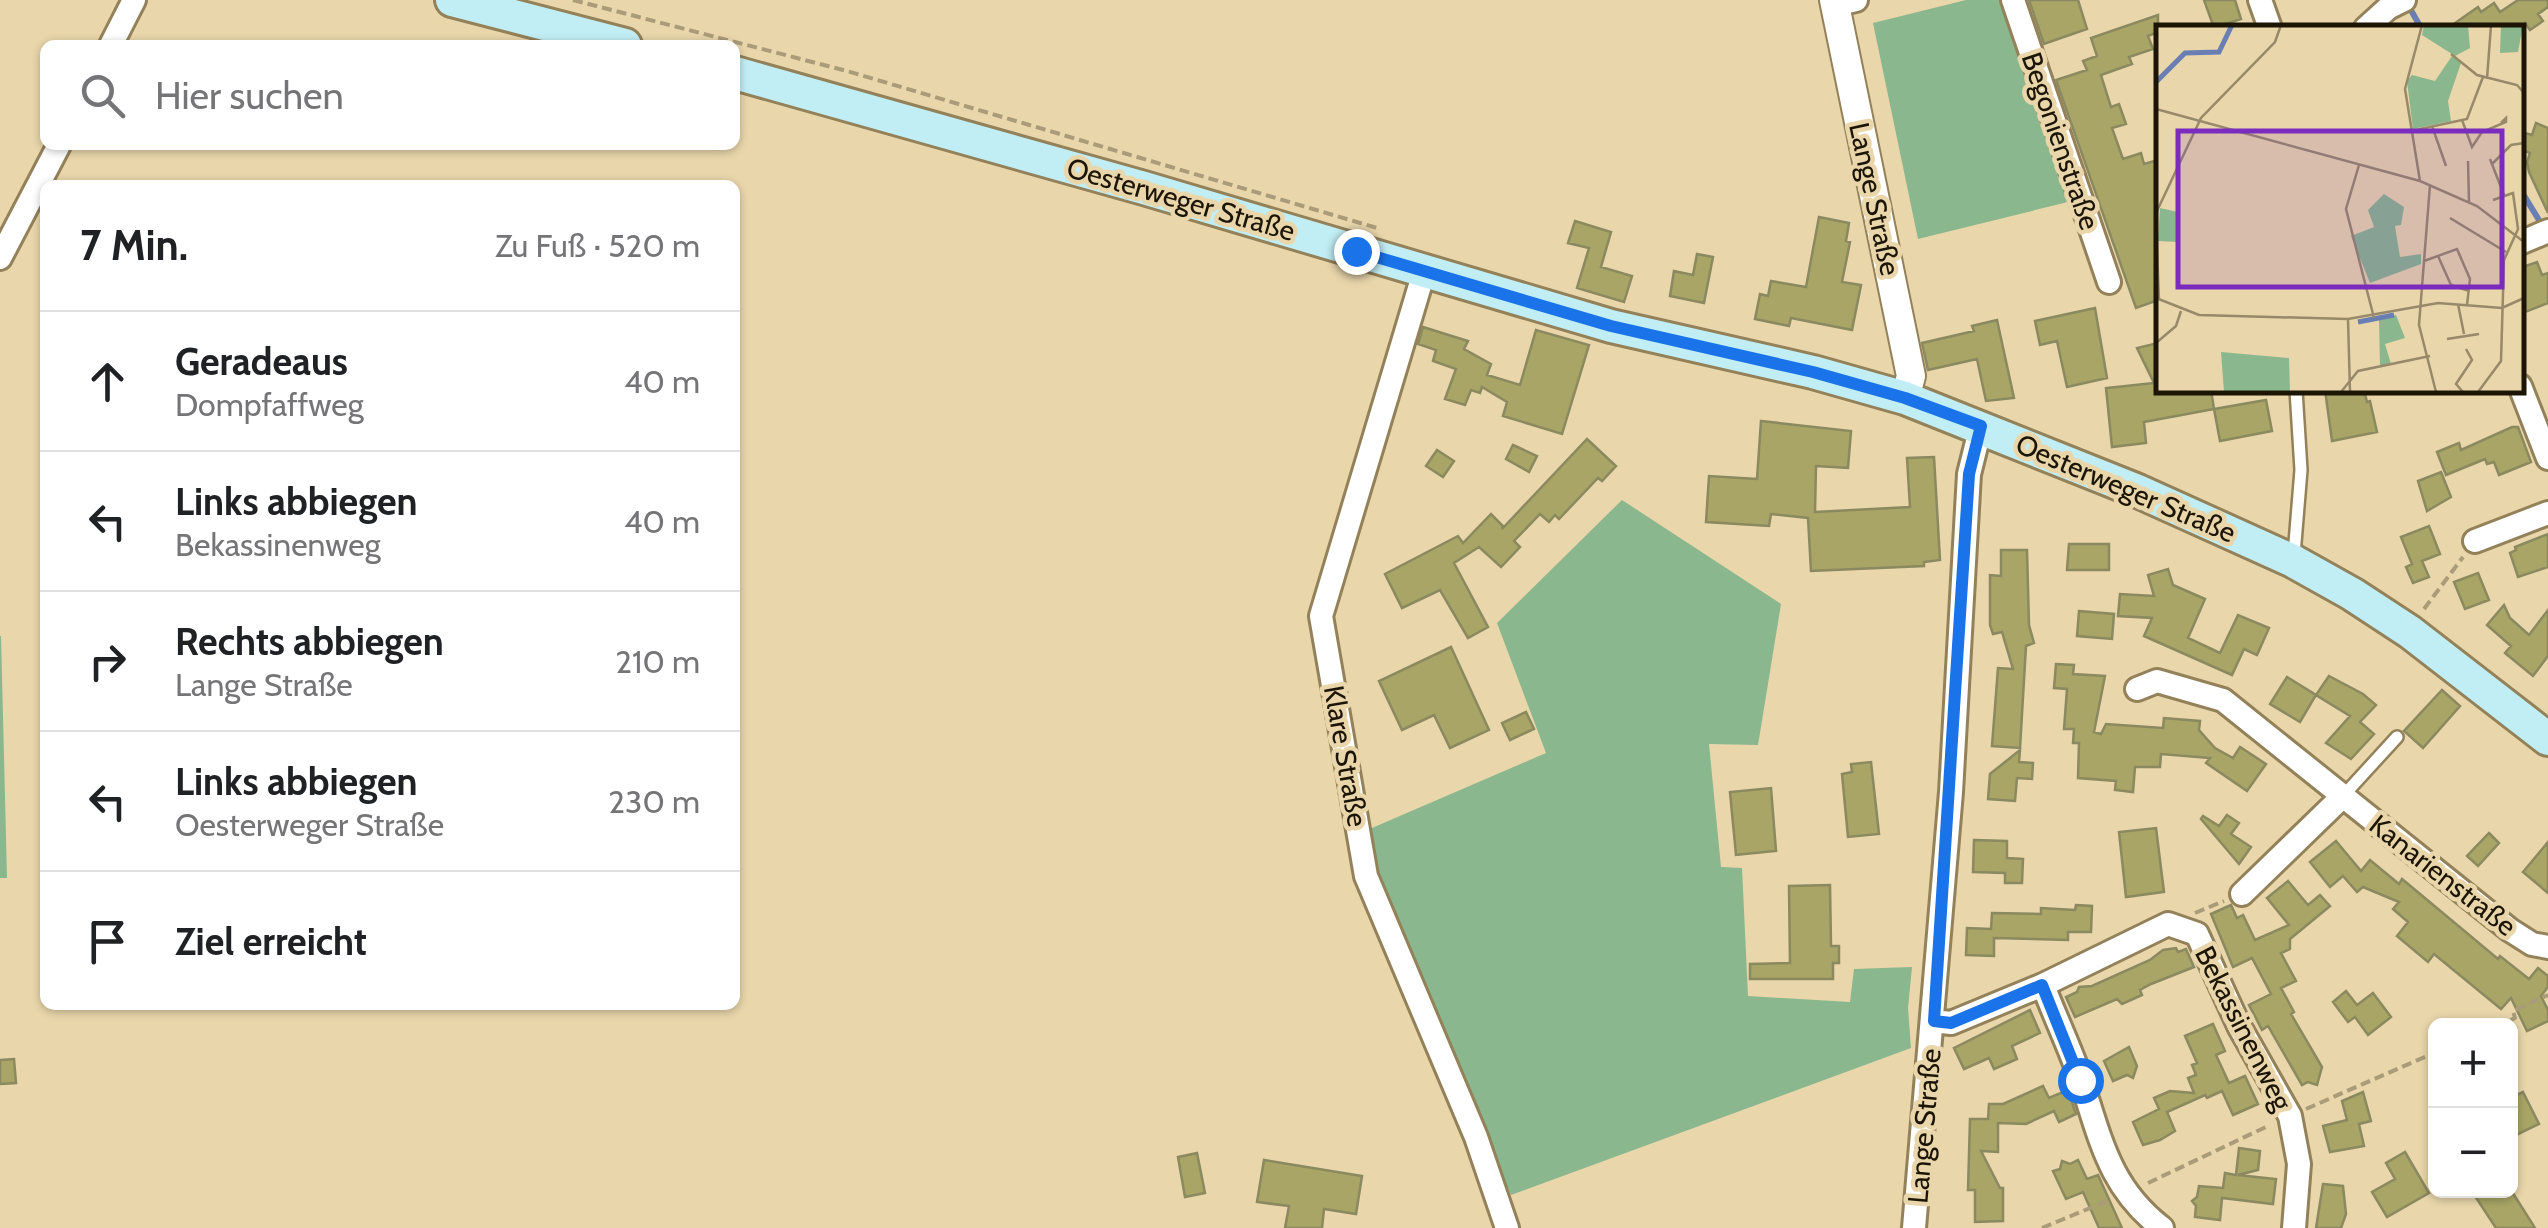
<!DOCTYPE html>
<html lang="de">
<meta charset="utf-8">
<style>
:root{--surface:#fff;--page:#f6f6f6;--text:#202124;--muted:#757577;--line:#e0e0e0}
body{margin:0;font-family:Cabin,sans-serif;background:var(--page);color:var(--text)}
.controls{position:absolute;right:30px;bottom:30px;display:grid;overflow:hidden;border-radius:15px;box-shadow:0 2px 8px #0004}
.controls button{width:90px;height:90px;display:grid;place-items:center;padding:0;border:0;border-bottom:2px solid var(--line);background:var(--surface);color:var(--text);font:50px sans-serif}
.stop{position:absolute;width:30px;height:30px;margin:-22px;border:8px solid #1a73e8;border-radius:50%;background:#fff}
.stop.end{background:#1a73e8;border-color:#fff;box-shadow:0 2px 10px #0008}
.list{margin:0;padding:0;list-style:none}
h2{display:flex;justify-content:space-between;align-items:center;height:130px;margin:0;padding:0 40px;font-size:42px}
h2 small{font-size:32px;font-weight:400;color:var(--muted)}
.list li{display:grid;grid-template-columns:65px 1fr auto;gap:30px;align-items:center;box-sizing:border-box;height:140px;padding:0 40px;border-top:2px solid var(--line)}
.list b{display:block;font-size:38px;white-space:nowrap}
.list p{margin:0;font-size:32px;white-space:nowrap;color:var(--muted)}
.list em{font-size:32px;font-style:normal;color:var(--muted)}
.icon{flex:none;width:55px;height:55px;fill:none;stroke:currentColor;stroke-width:2;stroke-linecap:round;stroke-linejoin:round}
.map{position:relative;flex:none;width:2548px;height:1228px;overflow:hidden}
.search{position:absolute;background:var(--surface);box-shadow:0 2px 8px #0004;left:40px;top:40px;width:700px;height:110px;display:flex;align-items:center;gap:25px;box-sizing:border-box;padding:0 35px;border-radius:15px;color:var(--muted);font-size:38px}
.panel{position:absolute;background:var(--surface);box-shadow:0 2px 8px #0004;left:40px;top:180px;width:700px;height:830px;border-radius:15px}
.map>svg:first-child{display:block}
.green{fill:#8ab78d}
.lines{fill:none;stroke-linecap:round;stroke-linejoin:round}
.stream{stroke:#697fb4;stroke-width:6}
.building{fill:#a8a566;stroke:#8b895f;stroke-width:2.5}
.service-casing{stroke:#938159;stroke-width:16}
.minor-casing{stroke:#938159;stroke-width:28}
.tertiary-casing{stroke:#938159;stroke-width:32}
.secondary-casing{stroke:#938159;stroke-width:38}
.path{stroke:#ab9c79;stroke-width:4;stroke-dasharray:10 5;stroke-linecap:butt}
.service{stroke:#fff;stroke-width:11}
.minor{stroke:#fff;stroke-width:22}
.tertiary{stroke:#fff;stroke-width:28}
.secondary{stroke:#c1eef4;stroke-width:32}
.route{stroke:#1a73e8;stroke-width:12}
.labels{text-anchor:middle;stroke-width:9;stroke-linejoin:round;paint-order:stroke}
.street-label{font-size:28px;fill:#1c1506;stroke:#e9d6ab}
.inset-river{fill:none;stroke:#697fb4;stroke-width:5}
.inset-road{fill:none;stroke:#978969;stroke-width:2.5}
.view{fill:#7b2cbf;fill-opacity:0.15;stroke:#7b2cbf;stroke-width:5}
.inset-edge{fill:none;stroke:#1c1506;stroke-width:5}
</style>
<div class="map">
<svg width="2548" height="1228" viewBox="0 0 2548 1228">
<rect width="100%" height="100%" fill="#e9d6ab"/>
<path class="green" d="M1966,0H2003L2072,201L1918,239L1873,23Z
M1622,500L1781,604L1758,745L1709,744L1721,867L1742,868L1748,996L1850,1002L1854,969L1912,967L1908,1008L1911,1048L1511,1195L1439,1037L1373,873L1365,831L1546,753L1497,623Z
M0,636H1L7,878H0Z"/>
<g class="lines">
<path class="stream" d="M2412,12L2421,28
M2520,189L2542,225"/>
</g>
<path class="building" d="M2029,0H2078L2087,29L2044,44Z
M2204,0H2235L2241,19L2214,28Z
M2518,0H2548V7L2538,14L2543,21L2530,30L2525,23L2518,28H2448L2478,7L2481,12L2494,3L2500,12Z
M2158,15V32L2148,36L2153,49L2129,57L2132,64L2101,75L2111,107L2119,104L2126,124L2112,128L2123,159L2141,153L2144,164L2158,160V300L2136,308L2056,80L2087,70L2083,61L2097,56L2091,38Z
M2536,123L2548,128V213L2529,172L2527,162L2530,153L2520,149L2525,133L2532,135Z
M1819,217L1849,223L1846,241L1850,242L1842,282L1861,285L1852,330L1791,318L1789,326L1755,319L1760,294L1768,296L1771,281L1806,287Z
M1575,221L1611,232L1601,267L1632,276L1624,302L1577,288L1589,248L1568,243Z
M1697,254L1713,257L1704,303L1670,296L1674,271L1693,275Z
M2537,262L2542,275L2548,273V303L2520,314V268Z
M2095,308L2107,378L2067,387L2057,341L2040,345L2035,321Z
M1997,320L2014,398L1986,401L1977,359L1928,370L1922,343L1974,331L1972,326Z
M1423,327L1468,341L1464,349L1491,364L1487,375L1520,385L1536,330L1589,345L1562,434L1503,416L1507,402L1482,387L1480,393L1471,390L1465,405L1445,399L1456,369L1433,361L1436,350L1418,344Z
M2158,343V393L2211,390L2214,409L2144,422L2146,443L2112,447L2106,388L2154,383L2137,348Z
M2325,390H2364L2367,402L2370,401L2377,432L2332,441Z
M2266,400L2272,431L2220,441L2214,409Z
M1761,421L1851,431L1848,468L1816,466L1815,512L1910,507L1907,458L1934,457L1940,560L1924,562V566L1811,571L1808,518L1771,514L1769,526L1706,522L1709,476L1757,479Z
M2512,427H2518L2531,462L2499,475L2494,462L2487,464L2485,459L2446,475L2437,452L2459,443L2461,450Z
M1587,439L1616,466L1602,481L1598,478L1559,519L1555,515L1549,522L1540,514L1514,541L1520,547L1501,567L1479,547L1454,563L1488,627L1468,638L1440,590L1402,608L1385,574L1458,536L1463,543L1491,514L1503,526L1502,529Z
M1513,445L1537,456L1529,472L1506,459Z
M1437,450L1454,461L1443,477L1426,466Z
M2441,472L2451,497L2427,511L2418,481Z
M2429,526L2440,554L2422,561L2429,577L2413,583L2406,567L2412,564L2401,537Z
M2548,534V567L2518,577L2510,553L2516,550L2515,547Z
M2069,544H2109V570H2067Z
M2001,550H2027L2029,625L2034,643L2026,646L2020,748L1992,746L1998,668L2013,669L2002,632L1993,634L1990,625V575L2001,576Z
M2168,569L2173,585L2205,599L2188,638L2220,653L2238,615L2269,628L2257,655L2244,649L2232,675L2144,636L2152,618L2118,616L2120,594L2154,596L2148,575Z
M2478,573L2489,600L2465,609L2454,582Z
M2504,605L2510,618L2529,635L2548,610V656L2533,676L2505,653L2511,646L2487,625Z
M2079,611L2114,614L2112,639L2077,636Z
M1451,647L1489,730L1450,748L1434,715L1402,730L1379,681Z
M2056,664L2074,665L2073,674L2105,676L2094,732L2101,734L2106,724L2163,728L2164,718L2200,721L2199,730L2215,748L2233,758L2240,747L2266,764L2247,791L2206,763L2210,758L2161,754L2160,767H2135L2133,792L2115,790L2116,781L2078,778L2079,743H2073L2074,729H2064L2067,689L2054,688Z
M2329,676L2363,694L2376,705L2360,722L2374,734L2351,759L2326,743L2350,716L2316,695Z
M2287,677L2316,695L2300,722L2270,704Z
M2442,690L2460,706L2423,748L2404,731Z
M1526,712L1534,729L1510,740L1502,723Z
M2020,750L2019,762L2033,763L2032,779L2017,778L2015,801L1988,799L1990,774Z
M1871,762L1879,834L1848,837L1842,774L1852,772L1851,764Z
M1771,788L1776,851L1736,855L1730,792Z
M2227,815L2239,823L2231,834L2251,847L2239,864L2201,819L2203,816L2219,826Z
M2156,828L2164,892L2126,897L2119,832Z
M2489,833L2499,843L2478,866L2467,856Z
M1974,840L2007,841V858L2023,859L2022,883H2005V873L1973,872Z
M2336,841L2361,871L2370,860L2399,884L2402,879L2498,959L2500,956L2529,979L2538,968L2548,976V987L2541,996L2548,1010V1021L2527,1031L2511,998L2501,1009L2434,954L2428,962L2397,936L2408,922L2393,909L2399,902L2363,887L2357,892L2343,876L2330,887L2310,862Z
M2548,842V893L2523,872Z
M2288,881L2308,905L2320,895L2330,906L2290,939V949L2281,953L2296,981L2281,988L2294,1012L2291,1014L2322,1067L2317,1085L2308,1082L2302,1085L2268,1026L2262,1030L2249,1005L2271,994L2252,958L2233,967L2211,914L2231,905L2237,918L2243,915L2255,940L2289,925L2267,898Z
M1830,885L1831,946H1839V963H1833V979H1750V964L1790,963L1789,886Z
M2076,905L2092,906L2091,932H2068V940L1994,938V956L1966,955L1967,928L1991,929L1992,913L2041,914V908L2075,910Z
M2176,948L2178,952L2186,949L2194,967L2151,984L2140,990L2142,995L2122,1004L2117,999L2075,1017L2066,997L2077,992L2079,987L2092,986L2150,960L2163,950Z
M2346,991L2357,1005L2373,993L2391,1017L2368,1035L2355,1017L2348,1022L2333,1002Z
M2030,1010L2040,1033L2012,1046L2017,1059L1994,1069L1989,1058L1964,1069L1954,1048Z
M2213,1024L2225,1051L2216,1055L2229,1083L2245,1076L2258,1104L2233,1115L2222,1091L2207,1098L2205,1095L2167,1112L2175,1131L2160,1140L2143,1145L2133,1122L2159,1109L2154,1098L2170,1091L2194,1093L2188,1078L2196,1075L2192,1065L2197,1063L2185,1036Z
M2129,1047L2137,1066L2133,1078L2127,1075L2113,1081L2104,1061Z
M14,1059L16,1083L0,1084V1060Z
M2043,1086L2049,1098L2068,1090L2076,1114L2059,1122L2054,1111L2026,1124L1998,1123V1152L1981,1151L2000,1188H2003V1221L1975,1222V1190H1968L1970,1119H1988L1989,1104H2003Z
M2363,1092L2371,1121L2359,1124L2364,1146L2330,1152L2323,1126L2347,1120L2342,1101Z
M2523,1092L2539,1124L2510,1138V1098Z
M2239,1148L2260,1151L2258,1170L2238,1175L2276,1179L2273,1204L2222,1198L2220,1220L2195,1217L2196,1206L2192,1201L2197,1197L2199,1186L2223,1188L2225,1173L2236,1175Z
M2405,1152L2429,1193L2387,1217L2372,1192L2395,1179L2386,1163Z
M1197,1153L1205,1193L1185,1197L1178,1157Z
M1264,1160L1362,1176L1356,1214L1324,1209L1322,1228H1285L1289,1206L1257,1202Z
M2078,1160L2087,1179L2098,1175L2122,1228H2099L2083,1192L2066,1199L2053,1171L2060,1169L2062,1161L2070,1164Z
M2323,1184L2343,1186L2346,1214L2341,1228H2316Z
M2471,1190H2511L2535,1228H2496Z"/>
<g class="lines">
<g class="service-casing">
<path id="service" d="M2294,555L2301,470L2296,390
M2343,796L2397,737"/>
</g>
<g class="minor-casing">
<path id="minor" d="M2013,0L2109,282
M2260,0L2270,28
M1835,5L1856,0
M2366,28L2388,8L2404,0
M111,45L134,0
M2520,243L2548,231
M0,258L59,145
M1424,272L1321,616L1366,876L1476,1137L1507,1228
M2520,386L2548,458
M2475,541L2548,513
M2137,689L2157,681L2223,700L2510,930L2532,944L2548,947
M2242,894L2343,796
M2043,985C2055,1017 2070,1048 2081,1080C2101,1140 2109,1187 2162,1228
M1933,1021L1951,1023L2043,985L2168,924L2197,934L2239,1026L2290,1116L2299,1164L2294,1228
M1914,1228L1951,792L1969,474L1981,426"/>
</g>
<g class="tertiary-casing">
<path id="tertiary" d="M1834,0L1911,376L1905,398"/>
</g>
<g class="secondary-casing">
<path id="secondary" d="M452,0L625,45
M735,73L1144,188L1611,326L1813,372L1905,398L2138,491L2293,561L2352,594L2410,632L2548,739"/>
</g>
<path class="path" d="M573,0L847,71L1377,228
M2424,609L2463,557
M2195,913L2224,901
M2497,1026L2515,1018L2513,1011L2548,995
M2306,1109L2436,1052
M2148,1183L2270,1125
M2042,1228L2107,1201"/>
<use href="#service" class="service"/>
<use href="#minor" class="minor"/>
<use href="#tertiary" class="tertiary"/>
<use href="#secondary" class="secondary"/>
</g>
<g class="lines">
<path class="route" d="M1356,251L1611,326L1813,372L1905,398L1981,426L1969,474L1934,1021L1951,1023L2042,985L2080,1080"/>
</g>
<g class="labels">
<g class="street-label">
<text transform="translate(2061 141) rotate(71)" y="10">Begonienstraße</text>
<text transform="translate(1181 199) rotate(16)" y="10">Oesterweger Straße</text>
<text transform="translate(1875 199) rotate(78)" y="10">Lange Straße</text>
<text transform="translate(2126 488) rotate(23)" y="10">Oesterweger Straße</text>
<text transform="translate(1346 756) rotate(80)" y="10">Klare Straße</text>
<text transform="translate(2443 875) rotate(38)" y="10">Kanarienstraße</text>
<text transform="translate(2244 1028) rotate(63)" y="10">Bekassinenweg</text>
<text transform="translate(1924 1126) rotate(-85)" y="10">Lange Straße</text>
</g>
</g>
<g transform="translate(2156 25)">
<rect width="368" height="368" fill="#e9d6ab"/>
<path d="M268,0H312L314,23L299,31L266,10ZM345,0H367L362,27L344,28ZM296,31L305,38L292,76L295,96L257,104L251,56L256,50L279,56ZM228,169L248,182L245,200L239,201L244,232L265,229V239L214,258L195,211L218,202L212,185ZM4,183L22,187V217L2,216ZM240,290L249,313L229,319L235,339L224,342L223,294ZM65,327L133,333L134,367H68Z" fill="#8ab78d"/>
<path class="inset-river" d="M0,57L29,28L63,27L76,0M202,297L238,290"/>
<path class="inset-road" d="M295,29L321,50L361,60L368,68M331,54L335,0M0,84L264,156L321,181L368,217M306,95L316,122L326,107L350,97V93L345,98M276,101L290,141M255,106L311,94L327,52M334,134L348,170M312,136L313,177M336,139L355,120L368,118M203,140L190,184L218,293M264,156L249,64L266,0M274,160L263,300L280,367M0,188L45,93L119,17L125,0M294,193L350,227M0,200L3,275M282,231L295,260L313,266M268,236L301,224L314,254L311,280M0,273L43,290L192,294L282,278L346,283L368,273M302,279L308,309M192,294L194,367M291,314L323,309M0,318L20,301L25,286M185,367L202,346L274,331M307,367L300,359L316,335L310,324M322,367L345,336L348,235L362,204L357,168L337,175"/>
<path class="view" d="M22,106H346V262H22Z"/>
<rect width="368" height="368" class="inset-edge"/>
</g>
</svg>
<div class="controls">
<button>+</button>
<button>−</button>
</div>
<div class="stop" style="left:2080px;top:1080px"></div>
<div class="stop end" style="left:1356px;top:251px"></div>
<div class="search"><svg class="icon" aria-label="search" viewBox="0 0 24 24"><circle cx="10" cy="10" r="6"/><path d="M15 15l6 6"/></svg>Hier suchen</div>
<section class="panel">
<h2>7 Min.<small>Zu Fuß · 520 m</small></h2>
<ul class="list">
<li><svg class="icon" aria-label="ahead" viewBox="0 0 24 24"><path d="M12 20V5M6 11l6-6 6 6"/></svg><div><b>Geradeaus</b><p>Dompfaffweg</p></div><em>40 m</em></li>
<li><svg class="icon" aria-label="left" viewBox="0 0 24 24"><path d="M17 20v-9H6M10 6l-5 5 5 5"/></svg><div><b>Links abbiegen</b><p>Bekassinenweg</p></div><em>40 m</em></li>
<li><svg class="icon" aria-label="right" viewBox="0 0 24 24"><path d="M7 20v-9h11M14 6l5 5-5 5"/></svg><div><b>Rechts abbiegen</b><p>Lange Straße</p></div><em>210 m</em></li>
<li><svg class="icon" aria-label="left" viewBox="0 0 24 24"><path d="M17 20v-9H6M10 6l-5 5 5 5"/></svg><div><b>Links abbiegen</b><p>Oesterweger Straße</p></div><em>230 m</em></li>
<li><svg class="icon" aria-label="arrive" viewBox="0 0 24 24"><path d="M6 21V4h12l-3 4 3 4H6"/></svg><div><b>Ziel erreicht</b></div></li>
</ul>
</section>
</div>
